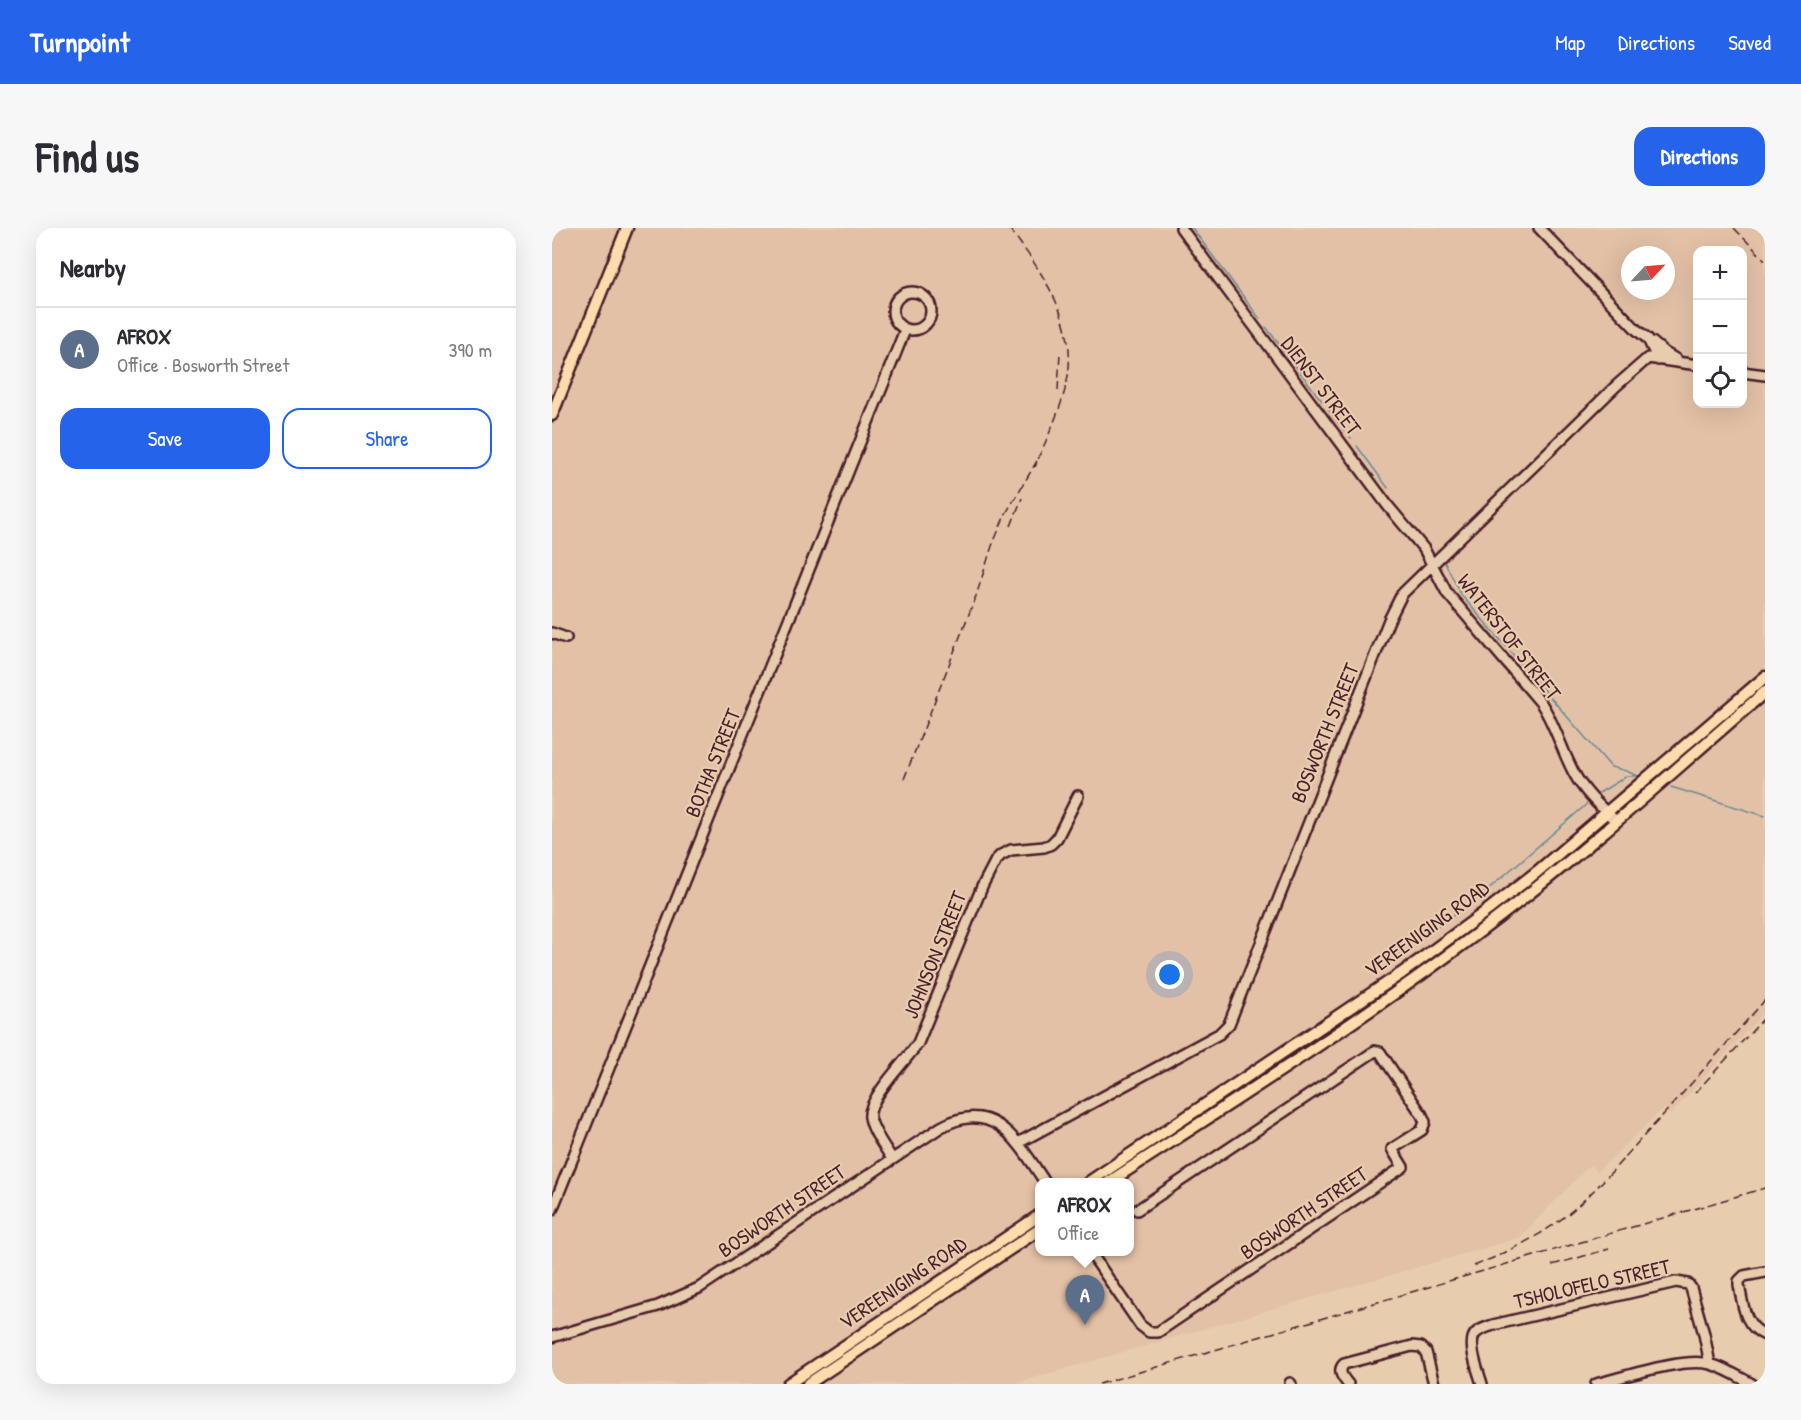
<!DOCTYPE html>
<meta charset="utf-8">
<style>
:root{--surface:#fff;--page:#f7f7f7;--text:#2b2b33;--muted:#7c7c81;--line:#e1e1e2;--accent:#2563eb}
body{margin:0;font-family:"Patrick Hand",sans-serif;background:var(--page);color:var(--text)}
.controls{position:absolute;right:18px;top:18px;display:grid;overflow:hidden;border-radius:12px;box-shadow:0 6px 24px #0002}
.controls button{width:54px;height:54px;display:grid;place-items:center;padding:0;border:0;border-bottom:2px solid var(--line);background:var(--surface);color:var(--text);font:30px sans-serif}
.compass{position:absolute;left:1069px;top:18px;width:54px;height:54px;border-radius:50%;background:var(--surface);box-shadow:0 6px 24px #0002;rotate:64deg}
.you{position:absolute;left:618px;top:747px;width:21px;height:21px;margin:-15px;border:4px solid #fff;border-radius:50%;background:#1a73e8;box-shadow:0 0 0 9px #1a73e833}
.badge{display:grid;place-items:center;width:39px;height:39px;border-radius:50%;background:var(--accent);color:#fff;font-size:20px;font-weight:700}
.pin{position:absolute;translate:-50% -50px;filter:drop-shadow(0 2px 3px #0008)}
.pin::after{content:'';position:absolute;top:32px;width:21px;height:18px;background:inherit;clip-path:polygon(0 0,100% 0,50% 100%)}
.popup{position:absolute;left:483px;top:950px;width:99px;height:78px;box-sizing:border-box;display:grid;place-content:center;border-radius:12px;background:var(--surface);filter:drop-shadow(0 2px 4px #0005);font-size:20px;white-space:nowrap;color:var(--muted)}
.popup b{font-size:22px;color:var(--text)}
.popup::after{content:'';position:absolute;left:50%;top:100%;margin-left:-12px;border:12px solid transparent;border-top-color:var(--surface)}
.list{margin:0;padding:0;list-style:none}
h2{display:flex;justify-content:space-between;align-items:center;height:78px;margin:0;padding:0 24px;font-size:26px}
h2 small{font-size:20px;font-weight:400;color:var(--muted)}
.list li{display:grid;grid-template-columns:39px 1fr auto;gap:18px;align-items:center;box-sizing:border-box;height:84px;padding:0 24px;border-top:2px solid var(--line)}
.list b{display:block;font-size:22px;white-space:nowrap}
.list p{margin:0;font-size:20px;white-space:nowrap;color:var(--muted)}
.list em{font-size:20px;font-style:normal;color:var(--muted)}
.actions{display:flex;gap:12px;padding:18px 24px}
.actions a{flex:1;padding:14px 0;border:2px solid var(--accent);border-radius:18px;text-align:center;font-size:21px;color:var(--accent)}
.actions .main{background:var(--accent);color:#fff}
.icon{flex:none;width:33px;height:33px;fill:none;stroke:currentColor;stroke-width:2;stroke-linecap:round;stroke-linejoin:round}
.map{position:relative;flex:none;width:1213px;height:1156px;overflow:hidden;border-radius:18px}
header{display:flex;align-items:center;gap:36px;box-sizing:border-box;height:84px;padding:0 30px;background:var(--accent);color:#fff}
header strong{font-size:28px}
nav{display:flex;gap:33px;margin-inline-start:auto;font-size:21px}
.intro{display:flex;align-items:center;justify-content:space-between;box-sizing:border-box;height:144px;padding:0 36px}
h1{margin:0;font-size:42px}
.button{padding:15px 27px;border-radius:18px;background:var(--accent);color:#fff;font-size:21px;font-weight:700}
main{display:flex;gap:36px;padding:0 36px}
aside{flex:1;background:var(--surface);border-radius:18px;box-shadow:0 6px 24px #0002}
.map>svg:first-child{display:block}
.built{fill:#e3c1a6;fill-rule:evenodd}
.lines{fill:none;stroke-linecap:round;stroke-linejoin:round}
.stream{stroke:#6a8995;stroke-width:1.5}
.minor-casing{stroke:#4a1f2b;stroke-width:14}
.major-casing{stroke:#4a1f2b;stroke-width:15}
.minor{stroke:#e7cdae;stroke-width:9}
.major{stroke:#fcdcac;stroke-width:10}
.rail{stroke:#4a1f2b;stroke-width:1.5;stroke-dasharray:9 4.5;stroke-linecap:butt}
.labels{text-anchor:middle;stroke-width:4.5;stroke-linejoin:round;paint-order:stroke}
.street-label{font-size:21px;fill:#4a1f2b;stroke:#e7cdae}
</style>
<header>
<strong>Turnpoint</strong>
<nav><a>Map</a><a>Directions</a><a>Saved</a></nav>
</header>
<div class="intro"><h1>Find us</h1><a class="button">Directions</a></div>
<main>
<aside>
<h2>Nearby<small></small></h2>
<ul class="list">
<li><span class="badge" style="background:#5c6f8a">A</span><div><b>AFROX</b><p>Office · Bosworth Street</p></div><em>390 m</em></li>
</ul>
<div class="actions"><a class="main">Save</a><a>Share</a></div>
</aside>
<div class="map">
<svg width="1213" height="1156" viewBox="0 0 1213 1156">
<rect width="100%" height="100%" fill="#e7cdae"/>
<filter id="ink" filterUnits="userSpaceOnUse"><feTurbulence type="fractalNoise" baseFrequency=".0167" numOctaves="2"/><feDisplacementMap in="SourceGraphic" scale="12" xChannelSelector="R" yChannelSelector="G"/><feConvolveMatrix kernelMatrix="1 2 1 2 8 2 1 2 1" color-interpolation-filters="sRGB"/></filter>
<g filter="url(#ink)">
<path class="built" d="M0,0H1213V783L1118,887L1112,880L1045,944L1038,937L967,1010L461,1156H0ZM1146,22H1190V176H1146ZM1078,27H1114V63H1078ZM488,954H578V1024H488Z"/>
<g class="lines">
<path class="stream" d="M640,0L708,91
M714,99L770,173
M776,181L792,202
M798,209L799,210
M805,218L836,260
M893,335L910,368L1059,539L1074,543L1086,548
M1119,559L1213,588
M1047,565L1075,548H1083
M838,733L927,669L1035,576"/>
<g class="minor-casing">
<path id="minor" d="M629,0L836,278L872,321L895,365L989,475C1004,498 1010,524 1023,547C1033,565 1049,580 1064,593
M987,0L1085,102L1096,111L1106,132
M341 83a19 19 0 1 1 38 0a19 19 0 1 1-38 0Z
M1100,114L1113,125L1125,132
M1190,144L1213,147
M0,405L14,410
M466,915L667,806L677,796L837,392L850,366L1064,158L1096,130L1146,137
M340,931C333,919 320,903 318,889C315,871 355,832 366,815L430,659L444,632L449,627L459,622L492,619L499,616L505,610L526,568
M0,982L353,102
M538,1024L588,1097L597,1104H606L851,939L840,921L870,902L873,894L870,887L828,824L823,823L585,982
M1213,1044L1192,1048L1187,1053V1057C1191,1077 1192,1098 1213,1107
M0,1109L106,1078L147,1060L389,899C443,869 467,916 493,954
M738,1155L739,1156
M796,1156C791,1150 785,1143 792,1136L860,1118L869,1119L874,1124L882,1156
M930,1156C927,1145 914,1114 924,1105C928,1101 936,1099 941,1097L1124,1054L1136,1056L1139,1060L1152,1106L1158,1136
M1044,1156C1072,1149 1131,1129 1158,1136C1173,1140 1187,1149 1200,1156"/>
</g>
<g class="major-casing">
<path id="major" d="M0,187L75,0
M537,954L850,745L936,682L986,643L1213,449
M557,954C694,865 836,776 965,675C1050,609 1130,535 1213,464
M236,1156L488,987
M256,1156L488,1001"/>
</g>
<use href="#minor" class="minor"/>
<use href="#major" class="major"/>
<path class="rail" d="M457,0C490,44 527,95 515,153C509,183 494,211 483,239
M1182,0L1213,32
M506,163L508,124
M459,298L470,270
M352,551L424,368L440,318L453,287L485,233
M1143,865L1213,789
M1000,1037L1057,1021
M922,1038C952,1026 982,1011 1007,993C1038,970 1063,940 1088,912C1131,866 1171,819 1213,772
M547,1156L1213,960"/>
</g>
</g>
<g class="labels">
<g class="street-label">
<text transform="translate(769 158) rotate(53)" y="7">DIENST STREET</text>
<text transform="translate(957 409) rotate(52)" y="7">WATERSTOF STREET</text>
<text transform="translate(773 505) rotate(-68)" y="7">BOSWORTH STREET</text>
<text transform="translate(161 535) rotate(-68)" y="7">BOTHA STREET</text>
<text transform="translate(875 701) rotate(-36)" y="7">VEREENIGING ROAD</text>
<text transform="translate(383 727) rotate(-68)" y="7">JOHNSON STREET</text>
<text transform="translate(230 983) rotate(-34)" y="7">BOSWORTH STREET</text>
<text transform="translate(752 985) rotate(-34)" y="7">BOSWORTH STREET</text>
<text transform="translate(351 1055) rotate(-34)" y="7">VEREENIGING ROAD</text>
<text transform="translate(1040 1056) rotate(-13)" y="7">TSHOLOFELO STREET</text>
</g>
</g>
</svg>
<div class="controls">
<button>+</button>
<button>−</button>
<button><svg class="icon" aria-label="locate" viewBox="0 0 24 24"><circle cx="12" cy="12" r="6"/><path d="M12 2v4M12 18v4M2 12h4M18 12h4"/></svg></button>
</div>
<svg class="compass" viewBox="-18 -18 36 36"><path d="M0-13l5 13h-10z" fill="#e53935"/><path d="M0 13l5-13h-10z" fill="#7c7c81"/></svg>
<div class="you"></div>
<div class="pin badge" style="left:533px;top:1097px;background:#5c6f8a">A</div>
<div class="popup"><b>AFROX</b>Office</div>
</div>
</main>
